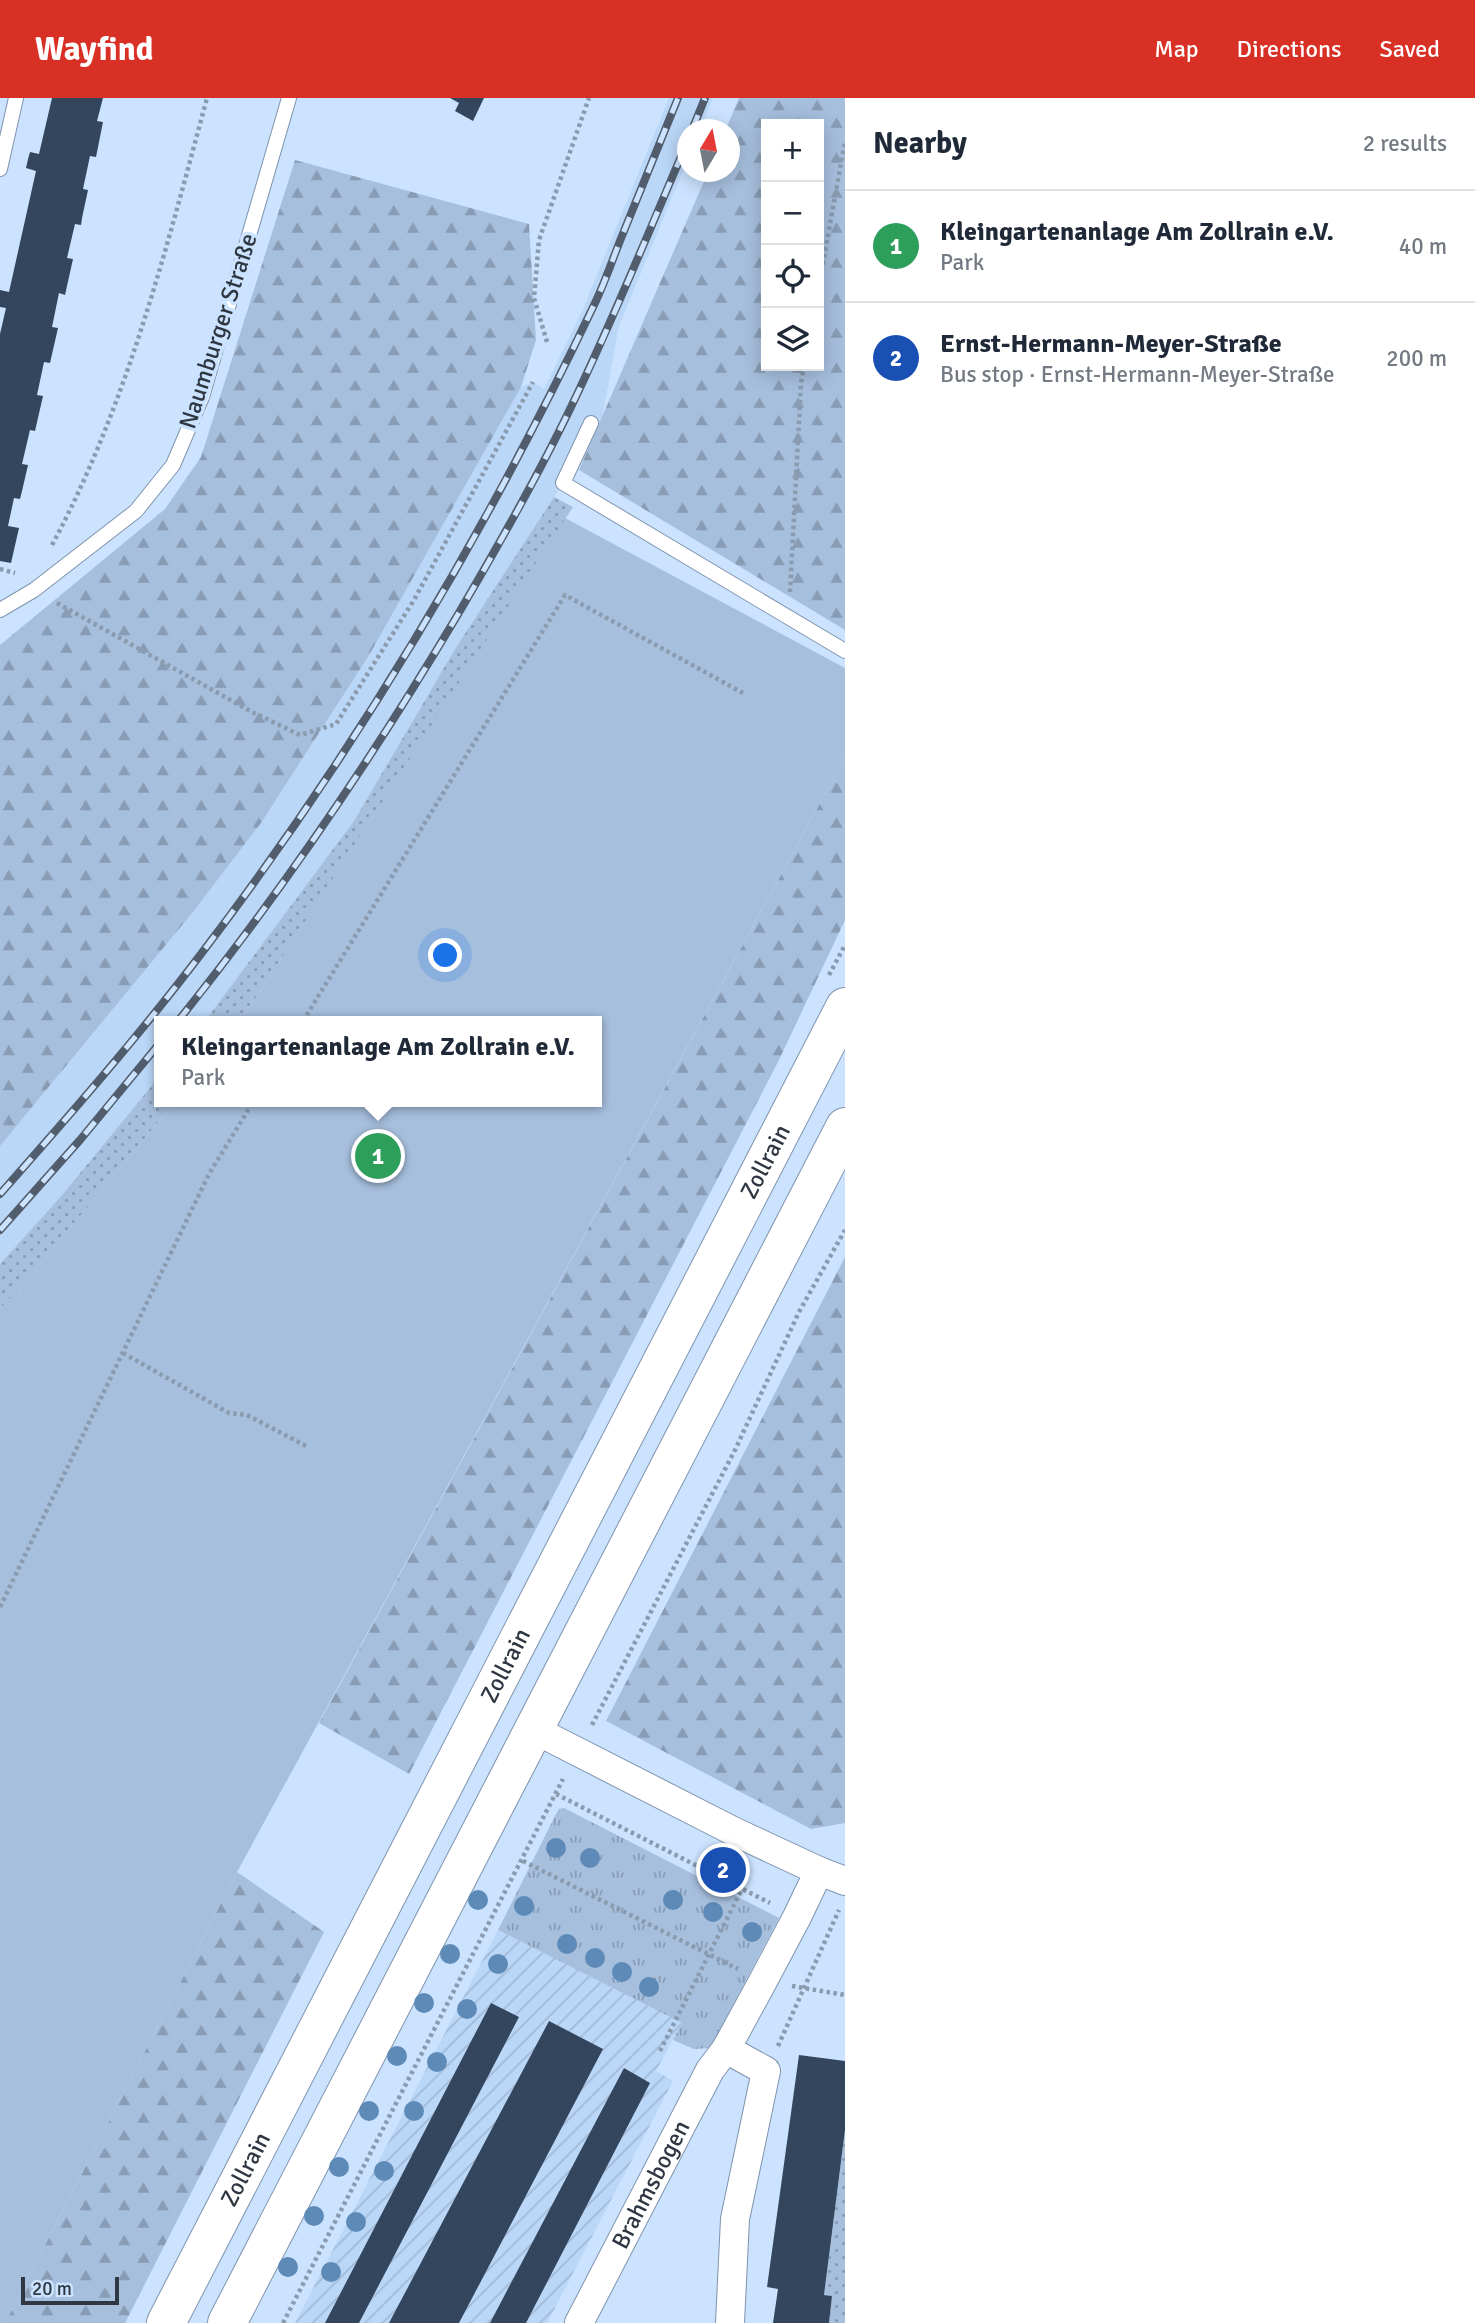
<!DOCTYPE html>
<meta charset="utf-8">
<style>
:root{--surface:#fff;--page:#f2f2f3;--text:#1f2937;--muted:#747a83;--line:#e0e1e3;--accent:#d93025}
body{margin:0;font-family:Signika,sans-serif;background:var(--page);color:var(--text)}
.controls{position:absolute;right:21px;top:21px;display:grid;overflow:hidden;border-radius:0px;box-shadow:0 4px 18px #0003}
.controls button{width:63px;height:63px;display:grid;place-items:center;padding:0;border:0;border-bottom:2px solid var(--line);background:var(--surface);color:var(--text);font:35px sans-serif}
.compass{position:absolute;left:677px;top:21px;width:63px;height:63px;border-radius:50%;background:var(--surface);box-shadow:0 4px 18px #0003;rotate:10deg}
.scale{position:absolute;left:21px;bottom:18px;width:98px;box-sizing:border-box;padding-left:7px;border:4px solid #2e3742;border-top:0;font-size:19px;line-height:24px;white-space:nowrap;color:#2e3742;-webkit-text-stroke:5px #cce3ff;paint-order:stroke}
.you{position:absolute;left:446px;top:858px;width:24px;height:24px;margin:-18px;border:5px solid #fff;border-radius:50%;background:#1a73e8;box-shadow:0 0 0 10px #1a73e833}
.badge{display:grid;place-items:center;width:46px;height:46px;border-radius:50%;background:var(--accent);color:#fff;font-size:23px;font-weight:700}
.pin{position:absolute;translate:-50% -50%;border:4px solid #fff;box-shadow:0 2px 7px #0006}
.popup{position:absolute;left:154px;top:918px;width:448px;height:91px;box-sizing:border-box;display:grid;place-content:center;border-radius:0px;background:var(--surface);filter:drop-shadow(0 2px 5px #0005);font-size:23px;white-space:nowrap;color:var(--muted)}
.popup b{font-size:26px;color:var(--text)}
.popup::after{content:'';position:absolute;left:50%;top:100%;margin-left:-14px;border:14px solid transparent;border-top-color:var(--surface)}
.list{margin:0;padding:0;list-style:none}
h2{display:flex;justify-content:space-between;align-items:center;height:91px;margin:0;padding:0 28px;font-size:30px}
h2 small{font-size:23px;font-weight:400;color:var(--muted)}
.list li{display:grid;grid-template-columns:46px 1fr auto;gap:21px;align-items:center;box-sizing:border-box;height:112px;padding:0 28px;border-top:2px solid var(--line)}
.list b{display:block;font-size:26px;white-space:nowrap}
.list p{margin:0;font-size:23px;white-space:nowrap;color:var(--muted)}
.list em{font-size:23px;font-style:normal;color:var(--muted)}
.icon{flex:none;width:38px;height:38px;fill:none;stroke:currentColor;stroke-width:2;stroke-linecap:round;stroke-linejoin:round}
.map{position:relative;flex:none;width:845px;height:2225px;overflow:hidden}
header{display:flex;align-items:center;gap:42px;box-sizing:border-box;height:98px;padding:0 35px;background:var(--accent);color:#fff}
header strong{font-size:33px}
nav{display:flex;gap:38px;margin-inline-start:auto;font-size:24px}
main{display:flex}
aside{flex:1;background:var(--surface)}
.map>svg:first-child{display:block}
.built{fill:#bbd7f8}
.industrial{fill:url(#industrial-furrows)}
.grass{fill:url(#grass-dots)}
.forest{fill:url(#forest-firs);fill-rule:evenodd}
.park{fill:url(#park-tufts)}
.garden{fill:#a6bfdd}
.building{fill:#33465d}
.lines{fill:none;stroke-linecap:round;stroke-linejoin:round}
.service-casing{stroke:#7e93ad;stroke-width:16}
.minor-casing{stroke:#7e93ad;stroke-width:30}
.secondary-casing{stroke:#7e93ad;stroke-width:40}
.path{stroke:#8a9bb0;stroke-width:4.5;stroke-dasharray:3.5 3.5;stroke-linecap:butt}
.service{stroke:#fff;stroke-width:14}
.minor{stroke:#fff;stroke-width:28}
.secondary{stroke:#fff;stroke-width:38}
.rail-casing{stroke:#515d6c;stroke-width:8}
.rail{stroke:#cce3ff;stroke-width:5;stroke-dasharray:16;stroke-linecap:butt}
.tree{fill:#5d8ab6}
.labels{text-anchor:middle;stroke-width:7;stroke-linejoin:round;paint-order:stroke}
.street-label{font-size:24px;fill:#2e3742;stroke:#cce3ff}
</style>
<header>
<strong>Wayfind</strong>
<nav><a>Map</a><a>Directions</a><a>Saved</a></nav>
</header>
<main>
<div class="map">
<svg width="845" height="2225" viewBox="0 0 845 2225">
<defs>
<pattern id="industrial-furrows" width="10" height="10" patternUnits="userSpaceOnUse" patternTransform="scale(1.75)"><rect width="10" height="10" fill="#bbd7f8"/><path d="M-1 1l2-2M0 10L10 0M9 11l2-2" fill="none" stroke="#a1b9d6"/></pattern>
<pattern id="grass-dots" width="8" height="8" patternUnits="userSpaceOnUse" patternTransform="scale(1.75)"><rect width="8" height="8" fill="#a6bfdd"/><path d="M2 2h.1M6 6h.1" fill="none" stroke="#889cb5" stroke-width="1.8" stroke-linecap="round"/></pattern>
<pattern id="forest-firs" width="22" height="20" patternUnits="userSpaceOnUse" patternTransform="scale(1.75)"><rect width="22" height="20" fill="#a6bfdd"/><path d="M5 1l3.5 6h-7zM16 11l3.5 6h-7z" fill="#889cb5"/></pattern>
<pattern id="park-tufts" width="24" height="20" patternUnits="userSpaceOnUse" patternTransform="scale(1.75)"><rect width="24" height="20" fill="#a6bfdd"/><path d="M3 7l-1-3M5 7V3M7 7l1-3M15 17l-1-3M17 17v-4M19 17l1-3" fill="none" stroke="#889cb5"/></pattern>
</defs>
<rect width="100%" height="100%" fill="#cce3ff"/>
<path class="built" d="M669,0H713L700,31L688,32L687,63L619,228L599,337L554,399L455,551L354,723L205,923H159V979L63,1096L0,1166V1048L193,814L261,725L368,559L521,289L533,284L544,291L583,211Z"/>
<path class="industrial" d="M498,1832L682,1925L656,1973L673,1983L547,2225H295Z"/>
<path class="grass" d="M554,399L573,409L241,923H205L354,723L455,551Z
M159,979V1004H175L20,1190L0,1211V1166L63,1096Z
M845,2032V2225H829L832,2198L824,2197Z"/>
<path class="forest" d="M739,0H845V532L579,372L708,74H730V32L726,31ZM819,26V268H766V26Z
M295,62L529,126L536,242L521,289L368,559L261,725L193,814L0,1048V547L165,411L201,359Z
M845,659V822L779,962L409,1676L319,1625Z
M845,1159V1725L811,1731L606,1623Z
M237,1774L324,1834L125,2225H5Z"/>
<path class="park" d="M564,1710L779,1820L710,1950L694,1951L673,1942L682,1925L498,1832L556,1716L559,1711Z"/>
<path class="garden" d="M565,420L845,570V659L237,1774L5,2225H0V1211L20,1190L175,1004H597V923H241Z"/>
<path class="building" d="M52,0H103L97,23L103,24L96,59L90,58L83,91L88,92L82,120L81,127L75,126L67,160L73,161L65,197L59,195L52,229L58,230L50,265L44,264L37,297L43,298L35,333L30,332L22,366L28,367L22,393L20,401L14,400L8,428L19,430L11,465L0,463V236L6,210L0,209V192L9,194L36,73L26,70L28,61L30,54L39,56Z
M450,0H484L473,23L455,13L459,5Z
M491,1905L519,1919L359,2225H325Z
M549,1923L603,1951L459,2225H389Z
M799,1957L845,1963V2032L824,2197L832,2198L829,2225H773L778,2191L767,2189Z
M624,1970L650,1985L526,2225H490Z"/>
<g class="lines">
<g class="service-casing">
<path id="service" d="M0,71L16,0
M591,325L563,385L845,553
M0,512L34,492L136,413L173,367L202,299L289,0"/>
</g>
<g class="minor-casing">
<g id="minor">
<path d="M533,1631L733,1733L819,1773L845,1783"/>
<path d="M726,1951L766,1973L735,2121L730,2225"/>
<path id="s1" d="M579,2225L710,1972L726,1951L763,1883L797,1819L819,1773"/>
</g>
</g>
<g class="secondary-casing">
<g id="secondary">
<path id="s2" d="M166,2225L845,909"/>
<path d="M227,2225L845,1029"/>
</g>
</g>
<path class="path" d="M819,187L845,43
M547,244L534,200L539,142L589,0
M52,447C127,307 166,152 207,0
M0,471L15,475
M790,494L801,285L804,268
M57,505L252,614L300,637L336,626L414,502L533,284
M829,877L845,847
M303,923L565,497L743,595
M123,1255L229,1315L247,1317L308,1349
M0,1509L209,1076L253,1004
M592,1627L735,1352L799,1214L845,1132
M556,1696L770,1805
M523,1763L738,1871
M792,1888L845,1897
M778,1948L839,1812
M660,1953L742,1791
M283,2225L563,1681"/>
<use href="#service" class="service"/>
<use href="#minor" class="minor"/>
<use href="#secondary" class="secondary"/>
<g class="rail-casing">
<path id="rail" d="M692,32L705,0
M178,923C281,795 373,659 457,518C497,450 537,380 571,309C613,222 650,131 688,42
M0,1096C69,1018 138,939 201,856C355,654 486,435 595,205C606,182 614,157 624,133C642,89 660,44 678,0
M0,1132L80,1042L159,946"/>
</g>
<use href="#rail" class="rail"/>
</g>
<g class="tree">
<circle cx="556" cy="1750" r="10"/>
<circle cx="590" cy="1760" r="10"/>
<circle cx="478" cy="1802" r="10"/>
<circle cx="673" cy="1802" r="10"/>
<circle cx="524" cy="1808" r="10"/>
<circle cx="713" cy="1814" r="10"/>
<circle cx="752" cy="1834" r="10"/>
<circle cx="567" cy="1846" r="10"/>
<circle cx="450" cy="1856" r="10"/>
<circle cx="595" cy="1860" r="10"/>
<circle cx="498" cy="1866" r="10"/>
<circle cx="622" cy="1874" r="10"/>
<circle cx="649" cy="1889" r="10"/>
<circle cx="424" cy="1905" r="10"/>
<circle cx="467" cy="1911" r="10"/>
<circle cx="397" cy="1958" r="10"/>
<circle cx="437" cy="1964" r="10"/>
<circle cx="369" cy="2013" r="10"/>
<circle cx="414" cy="2013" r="10"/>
<circle cx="339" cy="2069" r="10"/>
<circle cx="384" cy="2073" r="10"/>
<circle cx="314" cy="2118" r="10"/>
<circle cx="356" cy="2124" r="10"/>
<circle cx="288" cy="2169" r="10"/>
<circle cx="331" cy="2174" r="10"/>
</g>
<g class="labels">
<g class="street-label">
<text transform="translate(218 233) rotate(-72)" y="8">Naumburger Straße</text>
<text dy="8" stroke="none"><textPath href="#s2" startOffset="1307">Zollrain</textPath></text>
<text dy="8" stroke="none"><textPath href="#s2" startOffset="740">Zollrain</textPath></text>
<text dy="8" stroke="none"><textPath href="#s2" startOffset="173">Zollrain</textPath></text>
<text dy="8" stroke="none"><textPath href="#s1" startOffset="156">Brahmsbogen</textPath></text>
</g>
</g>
</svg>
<div class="controls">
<button>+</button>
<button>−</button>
<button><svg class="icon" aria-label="locate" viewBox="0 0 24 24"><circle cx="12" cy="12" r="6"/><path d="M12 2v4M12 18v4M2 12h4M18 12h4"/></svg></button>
<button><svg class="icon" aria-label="layers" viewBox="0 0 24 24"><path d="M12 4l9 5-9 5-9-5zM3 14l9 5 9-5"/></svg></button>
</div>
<svg class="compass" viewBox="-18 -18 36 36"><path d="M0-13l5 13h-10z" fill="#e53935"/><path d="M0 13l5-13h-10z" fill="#747a83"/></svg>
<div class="scale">20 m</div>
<div class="you"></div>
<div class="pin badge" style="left:378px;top:1058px;background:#2e9e5b">1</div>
<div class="popup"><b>Kleingartenanlage Am Zollrain e.V.</b>Park</div>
<div class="pin badge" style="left:723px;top:1772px;background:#1a4fb4">2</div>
</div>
<aside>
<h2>Nearby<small>2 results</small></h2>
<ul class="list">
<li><span class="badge" style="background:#2e9e5b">1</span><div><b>Kleingartenanlage Am Zollrain e.V.</b><p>Park</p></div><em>40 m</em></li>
<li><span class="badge" style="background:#1a4fb4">2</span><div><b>Ernst-Hermann-Meyer-Straße</b><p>Bus stop · Ernst-Hermann-Meyer-Straße</p></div><em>200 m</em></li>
</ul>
</aside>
</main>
